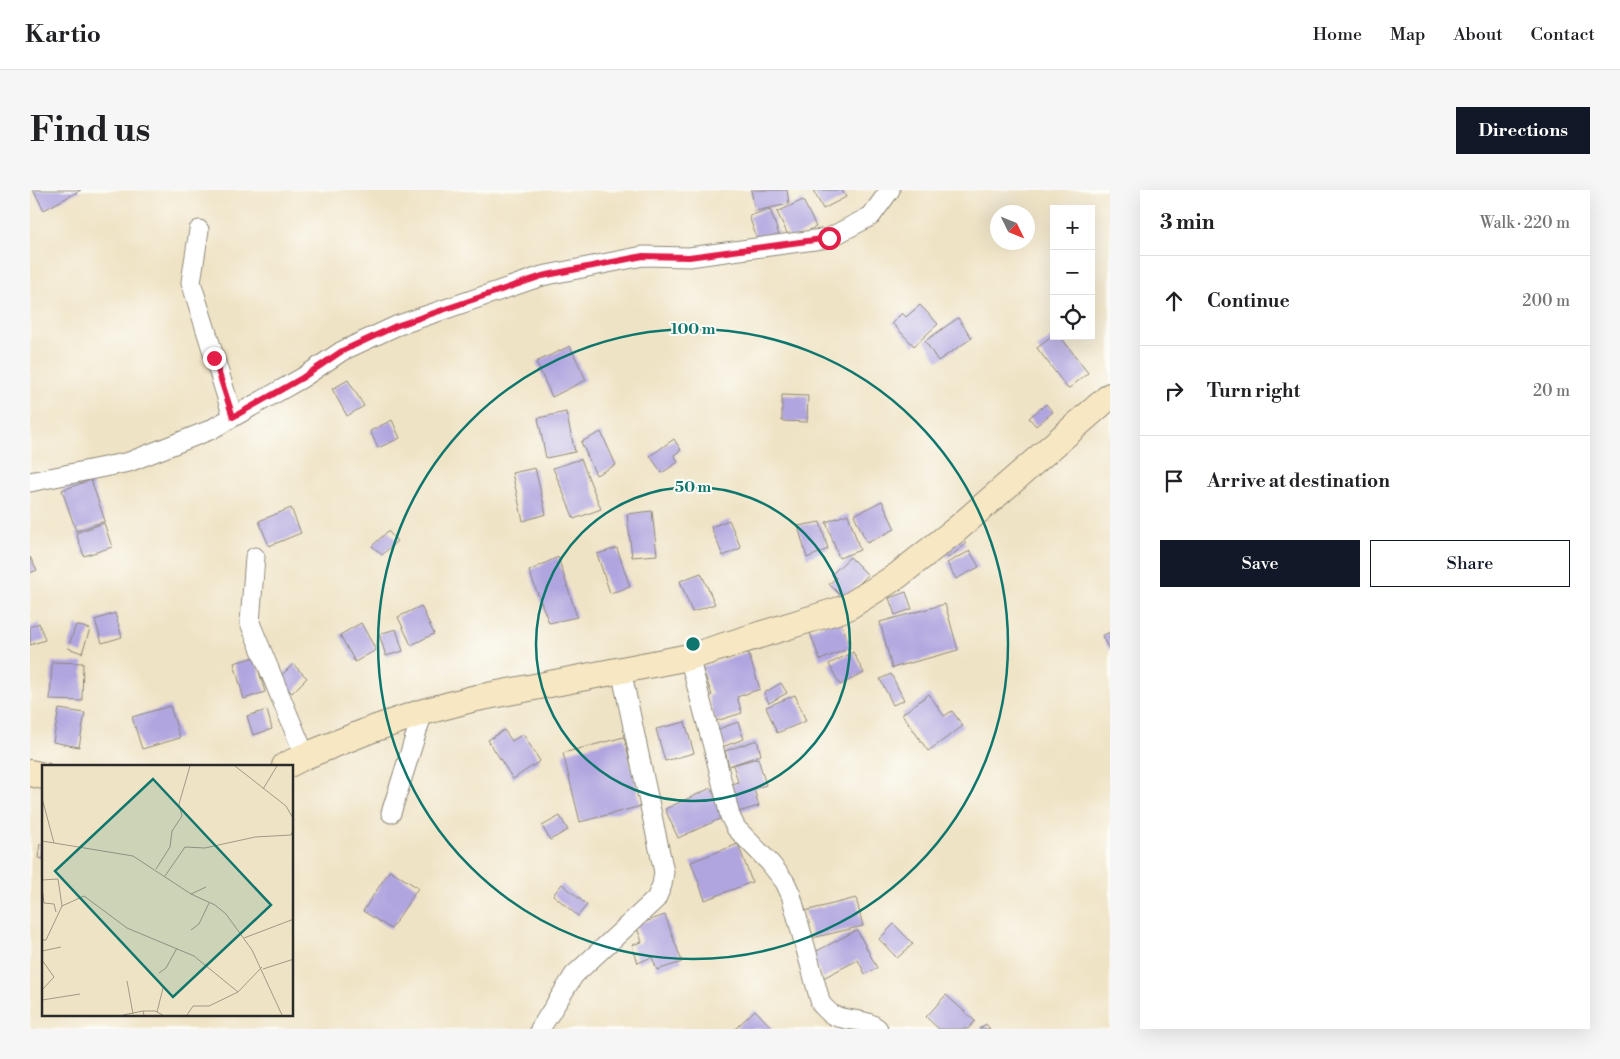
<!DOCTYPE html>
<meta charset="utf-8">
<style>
:root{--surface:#fff;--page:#f6f6f6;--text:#202124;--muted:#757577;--line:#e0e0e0;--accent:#111827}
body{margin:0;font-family:"Libre Bodoni",serif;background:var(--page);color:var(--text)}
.controls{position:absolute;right:15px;top:15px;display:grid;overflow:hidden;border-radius:0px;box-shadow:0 5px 20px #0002}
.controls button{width:45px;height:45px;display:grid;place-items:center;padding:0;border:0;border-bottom:1px solid var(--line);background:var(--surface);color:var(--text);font:25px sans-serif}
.compass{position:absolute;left:960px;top:15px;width:45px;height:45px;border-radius:50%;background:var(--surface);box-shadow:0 5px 20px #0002;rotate:133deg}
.stop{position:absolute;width:15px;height:15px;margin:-11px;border:4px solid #e11d48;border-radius:50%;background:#fff}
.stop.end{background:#e11d48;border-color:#fff;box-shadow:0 1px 5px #0008}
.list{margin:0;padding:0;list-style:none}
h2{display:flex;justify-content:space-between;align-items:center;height:65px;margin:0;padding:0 20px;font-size:21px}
h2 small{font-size:16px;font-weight:400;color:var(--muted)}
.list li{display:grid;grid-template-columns:32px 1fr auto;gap:15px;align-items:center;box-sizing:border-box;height:90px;padding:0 20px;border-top:1px solid var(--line)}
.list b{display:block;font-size:19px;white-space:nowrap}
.list em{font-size:16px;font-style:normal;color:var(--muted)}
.actions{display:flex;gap:10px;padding:15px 20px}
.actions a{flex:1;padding:11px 0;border:1px solid var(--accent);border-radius:0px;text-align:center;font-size:18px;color:var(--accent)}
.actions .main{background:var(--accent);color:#fff}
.icon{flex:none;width:28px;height:28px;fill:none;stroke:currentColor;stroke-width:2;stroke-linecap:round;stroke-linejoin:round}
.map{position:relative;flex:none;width:1080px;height:839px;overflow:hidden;border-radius:0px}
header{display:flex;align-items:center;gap:30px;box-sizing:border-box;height:70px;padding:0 25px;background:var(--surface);border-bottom:1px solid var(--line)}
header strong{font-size:24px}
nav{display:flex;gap:28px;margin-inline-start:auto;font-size:18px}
.intro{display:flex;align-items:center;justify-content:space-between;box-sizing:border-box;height:120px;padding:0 30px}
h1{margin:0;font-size:35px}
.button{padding:12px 22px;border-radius:0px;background:var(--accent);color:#fff;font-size:18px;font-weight:700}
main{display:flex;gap:30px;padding:0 30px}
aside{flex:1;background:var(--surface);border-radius:0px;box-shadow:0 5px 20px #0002}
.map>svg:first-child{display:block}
.building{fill:#b0a5df}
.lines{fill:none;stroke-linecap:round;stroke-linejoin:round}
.street-casing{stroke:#8d8778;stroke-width:21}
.secondary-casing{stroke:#8d8778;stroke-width:28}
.street{stroke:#fff;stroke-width:19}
.secondary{stroke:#f7e8c3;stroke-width:26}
.route{stroke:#e11d48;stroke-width:6}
.ring{fill:none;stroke:#0f766e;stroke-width:2.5}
.inset-road{fill:none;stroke:#a19987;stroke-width:1}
.view{fill:#0f766e;fill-opacity:0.15;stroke:#0f766e;stroke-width:2.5}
.inset-edge{fill:none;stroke:#2b2b2b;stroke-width:2.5}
.centre{fill:#0f766e;stroke:#fdfcf7;stroke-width:2.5}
.ring-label{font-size:15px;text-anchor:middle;font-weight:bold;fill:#0f766e;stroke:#fdfcf7;stroke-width:4;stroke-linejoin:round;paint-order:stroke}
</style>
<header>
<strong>Kartio</strong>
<nav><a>Home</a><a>Map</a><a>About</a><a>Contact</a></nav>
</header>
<div class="intro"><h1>Find us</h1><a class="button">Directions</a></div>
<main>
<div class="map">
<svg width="1080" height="839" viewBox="0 0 1080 839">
<rect width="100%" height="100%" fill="#fdfcf7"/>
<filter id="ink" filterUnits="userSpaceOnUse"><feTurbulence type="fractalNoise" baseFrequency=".02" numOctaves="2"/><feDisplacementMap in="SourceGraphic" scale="10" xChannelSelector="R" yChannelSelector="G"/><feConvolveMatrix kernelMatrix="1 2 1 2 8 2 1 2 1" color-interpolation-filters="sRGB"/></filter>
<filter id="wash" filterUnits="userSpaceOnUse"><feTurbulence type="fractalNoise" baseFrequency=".0096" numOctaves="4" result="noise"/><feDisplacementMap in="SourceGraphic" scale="20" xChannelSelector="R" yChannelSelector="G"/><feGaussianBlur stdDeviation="1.12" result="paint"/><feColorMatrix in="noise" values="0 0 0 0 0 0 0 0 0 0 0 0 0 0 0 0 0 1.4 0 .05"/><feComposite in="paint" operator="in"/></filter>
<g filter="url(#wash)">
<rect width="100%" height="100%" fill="#efe3c5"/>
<g id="blocks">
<path class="building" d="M3,0H51L14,20Z
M721,0H757L759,14L725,21Z
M783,0H812L816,7L793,19Z
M773,10L786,37L760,49L747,22Z
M740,19L750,48L729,55L719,26Z
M890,115L908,134L884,156L862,133L872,123L876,127Z
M928,128L942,148L908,171L895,151Z
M1024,145L1030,146L1058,183L1038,199L1007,158Z
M540,156L556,190L522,207L506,172Z
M318,190L334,216L317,226L302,199Z
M752,205L778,206L777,232L752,231Z
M1016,214L1023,222L1006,236L999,228Z
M536,222L545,262L516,268L508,228Z
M362,230L370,248L348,258L340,241Z
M571,242L586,275L566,285L551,252Z
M644,249L651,260L644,265L648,272L632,283L620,266Z
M551,269L571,319L544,329L523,278Z
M505,278L516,324L493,331L482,283Z
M61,290L75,331L46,341L32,300Z
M852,311L865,339L837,353L824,325Z
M261,318L271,343L239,356L229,331Z
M622,321L627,365L602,367L597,324Z
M818,324L830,360L809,368L796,332Z
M699,330L711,358L693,366L681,337Z
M790,332L798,359L777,368L768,336Z
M74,333L82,357L54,366L46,343Z
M358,341L367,351L352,365L342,356Z
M931,348L936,354L918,368L913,362Z
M587,358L600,397L580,403L567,364Z
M940,361L949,377L926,389L917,373Z
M0,367L7,380L0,383Z
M528,367L547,427L519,433L499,381Z
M820,367L838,385L814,409L799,394L806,388L802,384Z
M671,383L685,414L662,422L650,391Z
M876,402L882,419L865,425L859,408Z
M915,414L928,460L862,478L850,432Z
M391,416L404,444L381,455L368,427Z
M85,423L92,447L72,453L65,430Z
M810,429L820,458L790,470L779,440Z
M9,433L15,450L0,455V437Z
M331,433L346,460L325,472L310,445Z
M46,435L60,439L52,463L38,458Z
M366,439L373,461L356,466L349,444Z
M1080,442V461L1072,446Z
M718,462L730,499L707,507L712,523L686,531L678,506L682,505L672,477Z
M823,462L834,483L810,495L799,474Z
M225,467L235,502L214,509L204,473Z
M22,472L53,473L52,511L20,510Z
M263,474L277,488L262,503L248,489Z
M861,484L874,510L863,515L850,489Z
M751,493L757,503L739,513L734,503Z
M899,504L914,526L922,521L933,536L898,561L872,524Z
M765,505L776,531L747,543L736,517Z
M140,516L150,548L112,559L102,527Z
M29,519L55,523L49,557L23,552Z
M237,520L242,539L223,545L217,526Z
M655,532L664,563L635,571L626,539Z
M708,532L714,549L692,557L686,540Z
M474,540L482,551L493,544L510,571L483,589L458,550Z
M594,547L611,616L550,632L533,563Z
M727,550L731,565L699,576L695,561Z
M728,568L736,595L724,599L729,616L708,622L700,595L708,592L703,575Z
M681,598L694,627L648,648L635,619Z
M530,626L538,640L520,650L512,636Z
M10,654H14V669L8,668Z
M708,654L722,692L675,710L661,672Z
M360,680L388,698L361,739L333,721Z
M532,694L557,715L548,726L523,705Z
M826,708L833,736L782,748L775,721Z
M635,725L652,772L627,780L622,767L608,773L602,755L612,752L606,735Z
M864,734L883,754L867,768L849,749Z
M827,740L847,778L835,784L828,770L793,788L781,764Z
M916,805L945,831L938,839H909L896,827Z
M725,820L743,839H705Z
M956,834L960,839H949Z"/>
</g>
</g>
<g filter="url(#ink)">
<use href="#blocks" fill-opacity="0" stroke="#8d8778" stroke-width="1"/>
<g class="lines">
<g class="street-casing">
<path id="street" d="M169,40L161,92L203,227
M0,292L99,272L180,240L272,188L312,161L366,136L512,86L613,66L659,67L799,48L841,26L860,0
M225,367L220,433L275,566
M659,467L684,560L700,626L706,638L740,673L755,692L761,705L791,814C795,818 799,823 803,825C817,832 837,828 848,839
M361,623L393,522
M510,839L544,785L626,709L632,695L634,682L591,480"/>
</g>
<g class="secondary-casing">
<path id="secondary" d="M255,576L275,566L340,540L393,522L442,509L659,467L816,418L867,386L927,339L1080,206
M0,583L14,586"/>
</g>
<use href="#street" class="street"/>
<use href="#secondary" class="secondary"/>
</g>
</g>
<g class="lines" filter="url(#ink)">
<path class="route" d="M184,168L203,227L272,188L312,161L366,136L512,86L613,66L659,67L799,48"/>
</g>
<g class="ring">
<circle cx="663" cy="454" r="157"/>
<circle cx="663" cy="454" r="315"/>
</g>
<g transform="translate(12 575)">
<rect width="251" height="251" fill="#efe3c5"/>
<path class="inset-road" d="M193,1L244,41L252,55M221,24L235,1M0,33L12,78M0,76L91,91L149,129L173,140L184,149L210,185L240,250M114,104L128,82L130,66L140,51L137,39L148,1M123,111L143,82L163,83L213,72L249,70L252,63M0,115L16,114L20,141M0,122L2,138L12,139L14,147M149,129L164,122M149,165L157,159L167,138M202,173L252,154M0,175H4L20,141L42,131L85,163L152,191L196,227M0,186L19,182M0,195L12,212L0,225M221,204L252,194M117,208L124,203L135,183M85,216L91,249M0,235L38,229M101,246H113L121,250M115,247L121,223M81,250L101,246L102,250M145,250L151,241H167L196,227L220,202"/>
<path class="view" d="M111,14L229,140L131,232L13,106Z"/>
<rect width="251" height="251" class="inset-edge"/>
</g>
<circle cx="663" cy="454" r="8" class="centre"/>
<g class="ring-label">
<text x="663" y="144">100 m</text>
<text x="663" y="302">50 m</text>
</g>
</svg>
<div class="controls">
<button>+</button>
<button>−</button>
<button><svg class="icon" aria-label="locate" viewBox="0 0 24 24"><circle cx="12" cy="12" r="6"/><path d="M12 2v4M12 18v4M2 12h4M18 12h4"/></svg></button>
</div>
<svg class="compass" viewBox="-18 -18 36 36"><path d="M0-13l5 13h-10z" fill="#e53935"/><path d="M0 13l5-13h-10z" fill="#757577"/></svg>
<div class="stop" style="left:799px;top:48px"></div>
<div class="stop end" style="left:184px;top:168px"></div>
</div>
<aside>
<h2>3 min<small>Walk · 220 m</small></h2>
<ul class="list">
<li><svg class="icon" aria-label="ahead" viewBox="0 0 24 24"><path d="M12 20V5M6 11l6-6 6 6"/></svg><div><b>Continue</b></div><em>200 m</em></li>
<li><svg class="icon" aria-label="right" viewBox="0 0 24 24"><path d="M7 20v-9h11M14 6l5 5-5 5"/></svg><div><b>Turn right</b></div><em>20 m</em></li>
<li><svg class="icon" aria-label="arrive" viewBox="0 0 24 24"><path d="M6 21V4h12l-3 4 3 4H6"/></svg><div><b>Arrive at destination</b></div></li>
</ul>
<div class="actions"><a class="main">Save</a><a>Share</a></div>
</aside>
</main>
